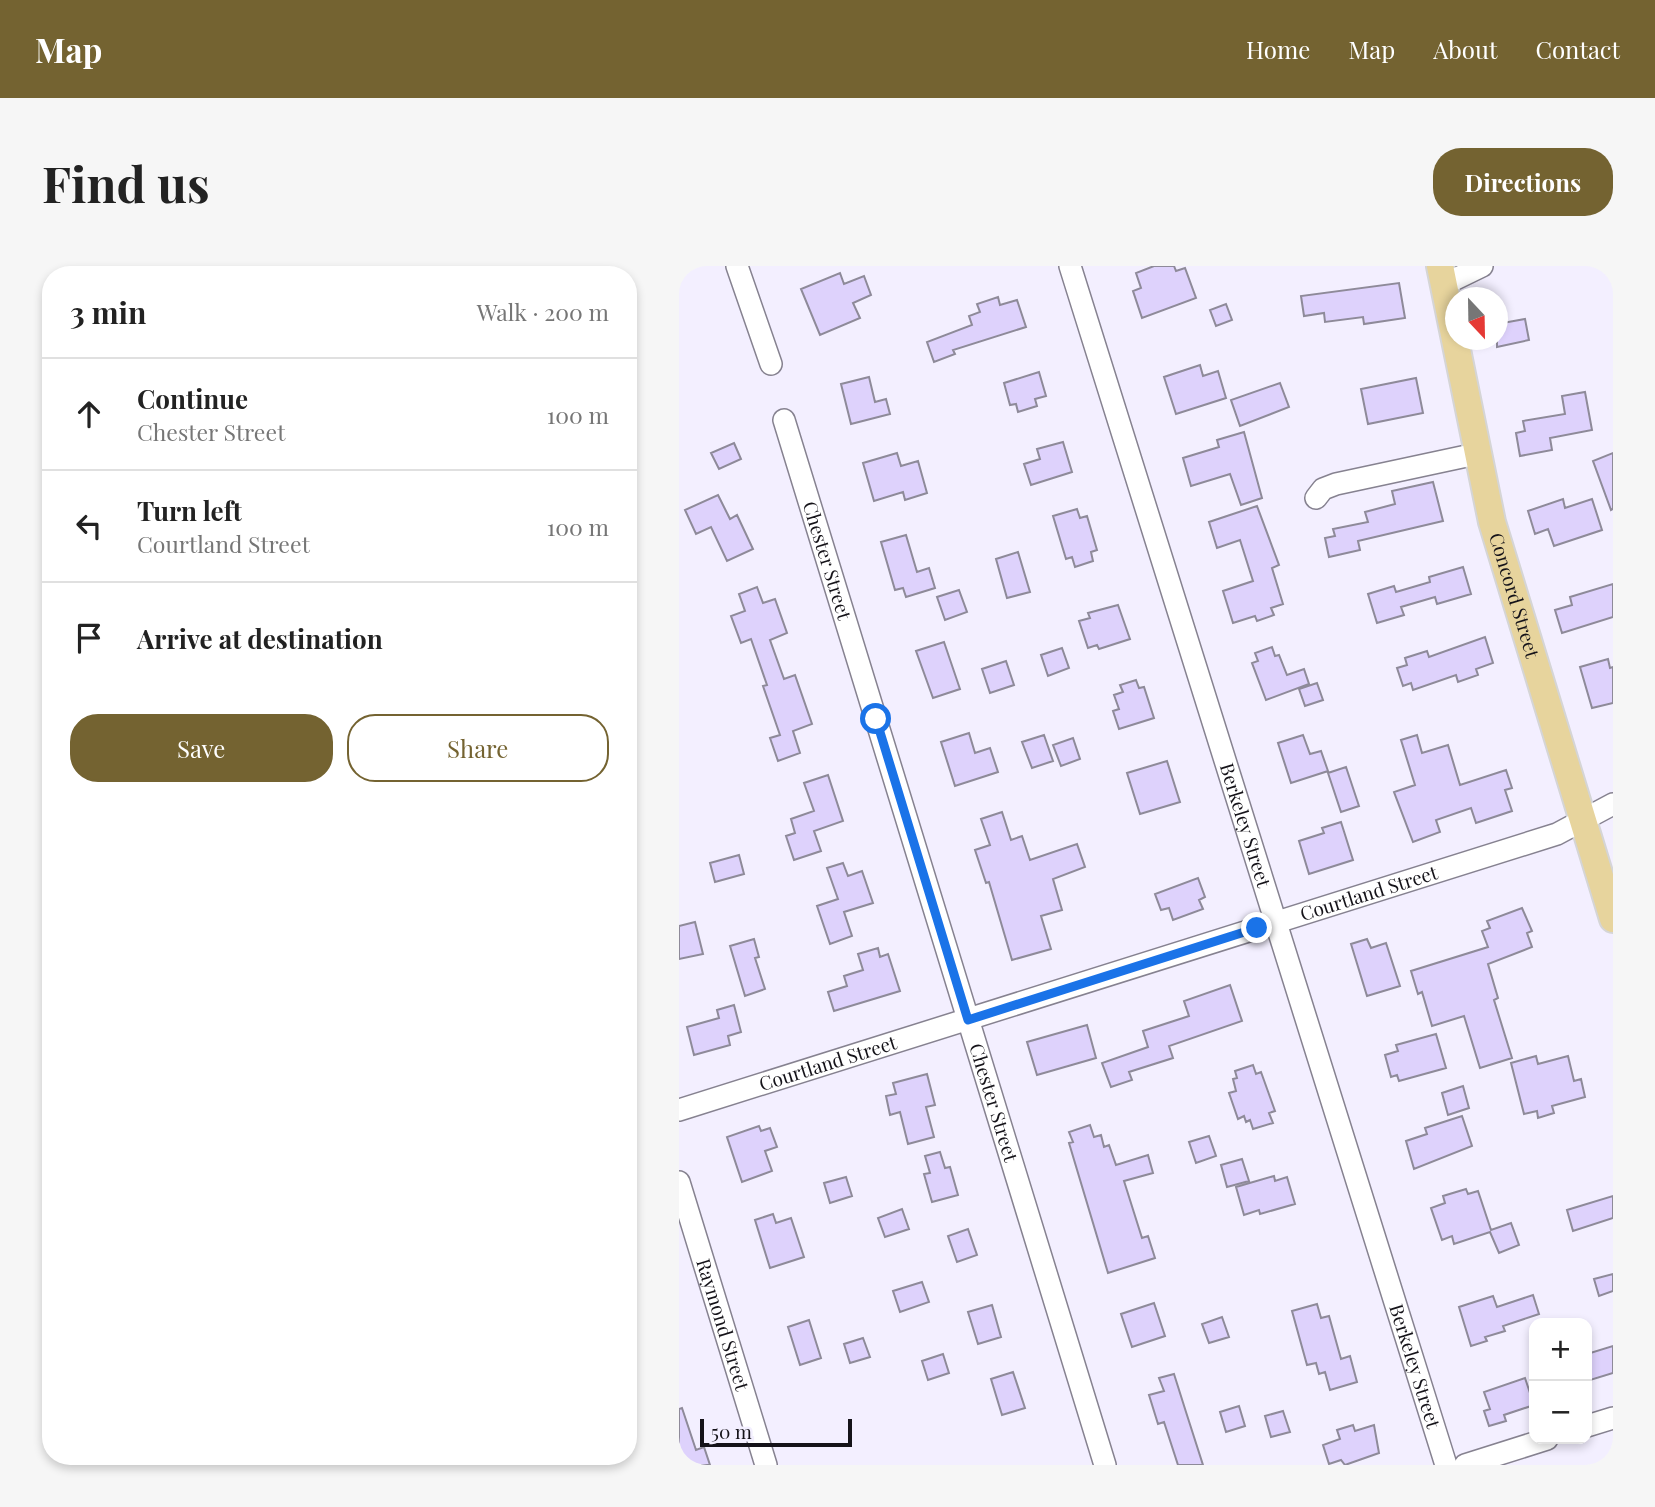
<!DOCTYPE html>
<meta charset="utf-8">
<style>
:root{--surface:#fff;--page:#f6f6f6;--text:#222;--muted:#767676;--line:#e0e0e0;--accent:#746331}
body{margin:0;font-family:"Playfair Display",serif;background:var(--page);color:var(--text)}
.controls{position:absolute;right:21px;bottom:21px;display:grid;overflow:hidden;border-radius:14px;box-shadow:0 4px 10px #0003}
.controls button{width:63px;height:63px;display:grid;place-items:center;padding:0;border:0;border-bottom:2px solid var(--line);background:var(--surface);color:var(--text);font:35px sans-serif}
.compass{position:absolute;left:766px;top:21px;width:63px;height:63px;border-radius:50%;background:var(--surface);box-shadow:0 4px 10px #0003;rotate:158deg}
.scale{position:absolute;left:21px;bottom:18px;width:152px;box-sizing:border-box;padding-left:7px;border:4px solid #151319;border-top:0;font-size:19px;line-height:24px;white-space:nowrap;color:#151319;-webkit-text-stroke:5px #f3efff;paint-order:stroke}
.stop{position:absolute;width:21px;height:21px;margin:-16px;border:5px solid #1a73e8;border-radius:50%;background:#fff}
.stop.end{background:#1a73e8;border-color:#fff;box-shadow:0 2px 7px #0008}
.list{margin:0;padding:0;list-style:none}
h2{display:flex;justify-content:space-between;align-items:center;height:91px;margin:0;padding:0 28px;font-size:30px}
h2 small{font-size:23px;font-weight:400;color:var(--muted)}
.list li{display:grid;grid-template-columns:46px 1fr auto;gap:21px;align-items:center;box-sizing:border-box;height:112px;padding:0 28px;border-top:2px solid var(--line)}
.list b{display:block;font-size:26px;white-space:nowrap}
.list p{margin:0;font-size:23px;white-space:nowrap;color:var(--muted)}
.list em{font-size:23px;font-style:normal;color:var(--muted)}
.actions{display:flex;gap:14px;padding:21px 28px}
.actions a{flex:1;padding:16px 0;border:2px solid var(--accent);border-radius:28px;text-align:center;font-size:24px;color:var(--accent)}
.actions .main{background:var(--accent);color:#fff}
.icon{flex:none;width:38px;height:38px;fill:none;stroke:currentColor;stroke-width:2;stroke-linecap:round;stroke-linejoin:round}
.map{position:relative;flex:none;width:934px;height:1199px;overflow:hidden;border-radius:28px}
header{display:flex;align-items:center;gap:42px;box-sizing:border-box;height:98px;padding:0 35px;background:var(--accent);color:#fff}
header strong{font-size:33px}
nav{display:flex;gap:38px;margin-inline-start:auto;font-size:24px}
.intro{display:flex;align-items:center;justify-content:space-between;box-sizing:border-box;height:168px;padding:0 42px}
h1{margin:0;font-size:49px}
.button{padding:18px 32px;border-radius:28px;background:var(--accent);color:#fff;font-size:24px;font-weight:700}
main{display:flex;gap:42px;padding:0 42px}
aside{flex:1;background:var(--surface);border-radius:28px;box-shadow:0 4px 10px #0003}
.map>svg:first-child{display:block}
.building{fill:#ded2fc;stroke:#8e8a99;stroke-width:2}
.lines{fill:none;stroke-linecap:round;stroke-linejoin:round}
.minor-casing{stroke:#868290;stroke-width:24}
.major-casing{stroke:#d5d5d6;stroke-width:30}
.minor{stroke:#fff;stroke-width:21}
.major{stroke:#e7d49d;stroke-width:26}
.route{stroke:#1a73e8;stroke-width:9}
.labels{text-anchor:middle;stroke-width:5;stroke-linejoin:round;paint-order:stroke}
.street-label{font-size:19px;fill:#151319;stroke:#f3efff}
</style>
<header>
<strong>Map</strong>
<nav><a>Home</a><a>Map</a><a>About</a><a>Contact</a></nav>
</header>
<div class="intro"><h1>Find us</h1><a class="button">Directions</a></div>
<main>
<aside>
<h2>3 min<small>Walk · 200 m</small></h2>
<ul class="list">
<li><svg class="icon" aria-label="ahead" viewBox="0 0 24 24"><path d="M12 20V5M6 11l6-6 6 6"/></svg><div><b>Continue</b><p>Chester Street</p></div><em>100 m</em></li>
<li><svg class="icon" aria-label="left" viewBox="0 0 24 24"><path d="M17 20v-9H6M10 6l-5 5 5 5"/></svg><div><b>Turn left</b><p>Courtland Street</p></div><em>100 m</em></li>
<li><svg class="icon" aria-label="arrive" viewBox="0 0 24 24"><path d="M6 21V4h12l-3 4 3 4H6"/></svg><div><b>Arrive at destination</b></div></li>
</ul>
<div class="actions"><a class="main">Save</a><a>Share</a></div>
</aside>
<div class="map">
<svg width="934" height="1199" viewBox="0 0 934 1199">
<rect width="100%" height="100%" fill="#f3efff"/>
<path class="building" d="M475,0H495L497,5L506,2L517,32L463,52L454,25L462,22L457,7Z
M161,7L165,18L185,10L192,29L174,37L181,52L141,69L122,23Z
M720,17L726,52L685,58L684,51L646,56L645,47L625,50L622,30Z
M319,31L321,39L338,34L347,61L274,84L276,88L255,96L248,76L293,59L290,50L301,46L298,38Z
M547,38L553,54L537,60L531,44Z
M846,53L850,74L818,81V58Z
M521,99L524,110L539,105L547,132L497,148L485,111Z
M360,106L367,130L356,133L358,140L339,146L337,138L331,139L325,117Z
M190,111L196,136L207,133L211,148L172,158L162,118Z
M737,112L744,147L689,158L682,123Z
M601,117L610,141L561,160L552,134Z
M906,126L913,164L871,172L873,184L841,190L837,167L846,165L844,155L886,148L883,130Z
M565,166L583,232L562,239L551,208L512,220L504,192L540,181L538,174Z
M384,176L393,206L352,219L345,198L361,193L358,183Z
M55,177L62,193L40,203L32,187Z
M218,187L222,200L239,195L248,227L226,234L224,226L195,235L184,197Z
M934,187V243L932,244L914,195Z
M754,216L764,255L679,275L681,284L650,291L646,272L656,270L654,263L689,256L686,246L716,238L713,225Z
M39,229L51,253L58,249L74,283L48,295L32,261L17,268L6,244Z
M884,233L886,242L913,233L923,264L875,280L869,263L856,268L849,245Z
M578,240L600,299L593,302L604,338L592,342L595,349L578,355L576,350L554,357L544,325L574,315L561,274L538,282L530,256Z
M398,243L401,252L408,250L418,284L412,286L414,295L396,301L393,291L387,293L374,250Z
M227,269L238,306L250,302L256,322L227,331L224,322L216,324L202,276Z
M339,286L351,326L328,332L317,293Z
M784,301L792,328L758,338L756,331L722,341L725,349L698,357L689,328L715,320L717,326L751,316L750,311Z
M934,318V351L883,367L876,344L893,339L891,331Z
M78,321L84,337L96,333L108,367L91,374L105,413L116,409L133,458L114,465L121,487L99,495L91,472L101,469L84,420L88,419L72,373L62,377L52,350L66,345L60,328Z
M280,324L288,346L266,354L258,331Z
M439,339L451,373L420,383L418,379L409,382L400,355L411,352L409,347Z
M806,371L814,397L797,403L799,409L779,416L777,409L734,424L732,417L724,420L718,402L728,399L726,392L748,385L750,391Z
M265,376L281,423L254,432L237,385Z
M593,381L596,390L600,389L608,409L625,403L630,418L587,434L573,397L579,395L576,387Z
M383,382L390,402L369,410L362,389Z
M929,393L931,402L934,401V437L913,442L901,401Z
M327,395L335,419L311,427L303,403Z
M457,414L460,422L465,421L475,452L440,463L434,445L440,443L435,429L444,426L441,419Z
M638,417L644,434L626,440L620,423Z
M290,467L296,487L311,482L319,506L276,520L262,476Z
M365,469L374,495L353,502L343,476Z
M624,469L631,488L642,485L649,505L612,517L599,477Z
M738,469L743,487L769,479L781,519L827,504L833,522L826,524L833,545L797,557L792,542L757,554L761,566L734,576L715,526L736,519L722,474Z
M394,472L401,493L382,500L374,479Z
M488,495L501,536L461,548L448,507Z
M667,501L680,540L662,546L649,507Z
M149,509L164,555L135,565L142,585L115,594L107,570L116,567L112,553L135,545L125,517Z
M323,546L332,574L343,570L351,594L398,578L406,601L374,613L383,644L362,650L372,683L333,694L310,616L307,617L296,584L311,579L302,553Z
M662,556L674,594L630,608L620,575L645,567L643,562Z
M60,589L65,608L36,616L31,597Z
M164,597L169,610L183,605L194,637L165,646L173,670L151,678L138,640L159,633L148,602Z
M519,612L526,631L520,634L524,643L494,654L490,642L482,644L476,628Z
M843,642L853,665L848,667L853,681L809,698L819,732L815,734L833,792L801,802L785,750L753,760L743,726L739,728L732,705L809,681L803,665L811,662L808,655Z
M16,656L24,688L0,693V660Z
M75,673L80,691L76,692L86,723L66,730L51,680Z
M688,673L692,682L707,677L721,720L688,730L672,678Z
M199,682L201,691L209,688L221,725L155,745L149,726L168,720L165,710L184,704L179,688Z
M551,719L563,755L490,780L494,792L450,806L453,814L432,821L423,797L469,781L464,765L510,750L505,735Z
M55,739L62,766L49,770L51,779L15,789L8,761L40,752L38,744Z
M408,759L417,792L358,809L348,776Z
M757,768L767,802L720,815L718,809L712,811L706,789L719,785L717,779Z
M857,790L859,798L889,790L895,815L902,813L906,831L873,840L875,847L859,852L858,845L845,848L832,797Z
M574,799L577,808L582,806L596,845L590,847L594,857L574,863L571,854L567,856L565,850L559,853L550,827L557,825L554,813L558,812L556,805Z
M248,808L256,839L247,841L255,871L229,878L221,846L211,849L207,830L217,828L214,817Z
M784,820L790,842L769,849L763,827Z
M783,850L793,880L735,903L727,875L748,868L746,862Z
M411,859L415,871L422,869L425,881L430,879L437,899L469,889L474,907L445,915L463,972L469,970L476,992L429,1007L390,877L394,876L390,866Z
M80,860L82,865L91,862L98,881L86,885L93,905L63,916L48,871Z
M530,870L537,890L517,897L510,876Z
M261,886L266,902L271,901L279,929L253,936L245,908L251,907L246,890Z
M563,893L570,915L548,921L542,899Z
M595,910L596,915L608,911L616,938L581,948L580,944L565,949L557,921Z
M167,911L173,930L151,937L145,917Z
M787,923L789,928L799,925L812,964L832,957L840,979L820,987L811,966L775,978L773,970L763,974L752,942L766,937L764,930Z
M934,930V952L894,965L888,944Z
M223,943L230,963L206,971L199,952Z
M94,948L97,957L112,952L125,991L91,1002L76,954Z
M289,963L298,989L278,996L269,970Z
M934,1008V1025L920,1030L915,1013Z
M243,1016L250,1036L221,1046L214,1025Z
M854,1029L860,1048L824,1060L826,1065L806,1071L808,1075L792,1080L780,1041L814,1030L818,1041Z
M475,1037L486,1070L453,1081L442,1048Z
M638,1038L642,1052L650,1050L662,1093L671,1090L678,1116L651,1124L646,1106L640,1108L637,1097L628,1099L613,1045Z
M313,1039L322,1071L299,1078L289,1046Z
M543,1051L550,1071L530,1077L523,1058Z
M130,1054L142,1092L121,1099L109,1061Z
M184,1072L191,1091L171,1097L165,1078Z
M934,1080V1107L908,1115V1088Z
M264,1088L270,1107L249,1114L243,1095Z
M334,1106L346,1142L323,1149L312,1113Z
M495,1108L507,1146L524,1199H499L485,1156L479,1158L470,1129L485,1125L480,1112Z
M846,1112L855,1139L825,1149L827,1155L810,1160L805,1145L811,1143L805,1126Z
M560,1140L566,1160L547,1166L541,1146Z
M3,1142L17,1184L25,1181L31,1199H0V1143Z
M604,1145L611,1166L592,1171L586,1150Z
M674,1159L676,1165L695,1159L700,1187L666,1199L662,1194L650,1198L644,1179L661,1173L658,1164Z"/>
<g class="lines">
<g class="minor-casing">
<g id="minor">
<path d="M58,0L92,98"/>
<path id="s1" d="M391,0L767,1199"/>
<path d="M764,19L803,0"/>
<path id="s2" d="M105,154L426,1199"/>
<path d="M637,232L644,223L657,218L797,188"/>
<path id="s3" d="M0,844L878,568L934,538"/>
<path id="s4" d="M0,916L87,1199"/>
<path d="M908,1160L934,1152"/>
<path d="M786,1199L868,1173"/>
</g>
</g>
<g class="major-casing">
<g id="major">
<path id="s5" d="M761,0L813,256L934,653"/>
</g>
</g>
<use href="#minor" class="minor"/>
<use href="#major" class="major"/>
</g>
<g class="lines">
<path class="route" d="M197,453L289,754L578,662"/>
</g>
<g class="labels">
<g class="street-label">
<text dy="7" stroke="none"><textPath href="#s2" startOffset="147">Chester Street</textPath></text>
<text dy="7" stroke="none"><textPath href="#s5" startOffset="338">Concord Street</textPath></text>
<text dy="7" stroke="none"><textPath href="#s1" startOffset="586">Berkeley Street</textPath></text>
<text dy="7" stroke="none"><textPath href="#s3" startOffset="723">Courtland Street</textPath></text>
<text dy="7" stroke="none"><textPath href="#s3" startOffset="156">Courtland Street</textPath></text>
<text dy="7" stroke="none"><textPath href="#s2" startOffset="714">Chester Street</textPath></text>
<text dy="7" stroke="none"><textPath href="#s4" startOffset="149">Raymond Street</textPath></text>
<text dy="7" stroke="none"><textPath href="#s1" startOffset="1153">Berkeley Street</textPath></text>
</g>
</g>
</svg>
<div class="controls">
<button>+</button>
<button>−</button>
</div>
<svg class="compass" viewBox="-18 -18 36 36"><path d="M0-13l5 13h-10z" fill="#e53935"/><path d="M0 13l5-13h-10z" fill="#767676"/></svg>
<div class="scale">50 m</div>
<div class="stop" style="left:197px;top:453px"></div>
<div class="stop end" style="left:578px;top:662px"></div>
</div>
</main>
